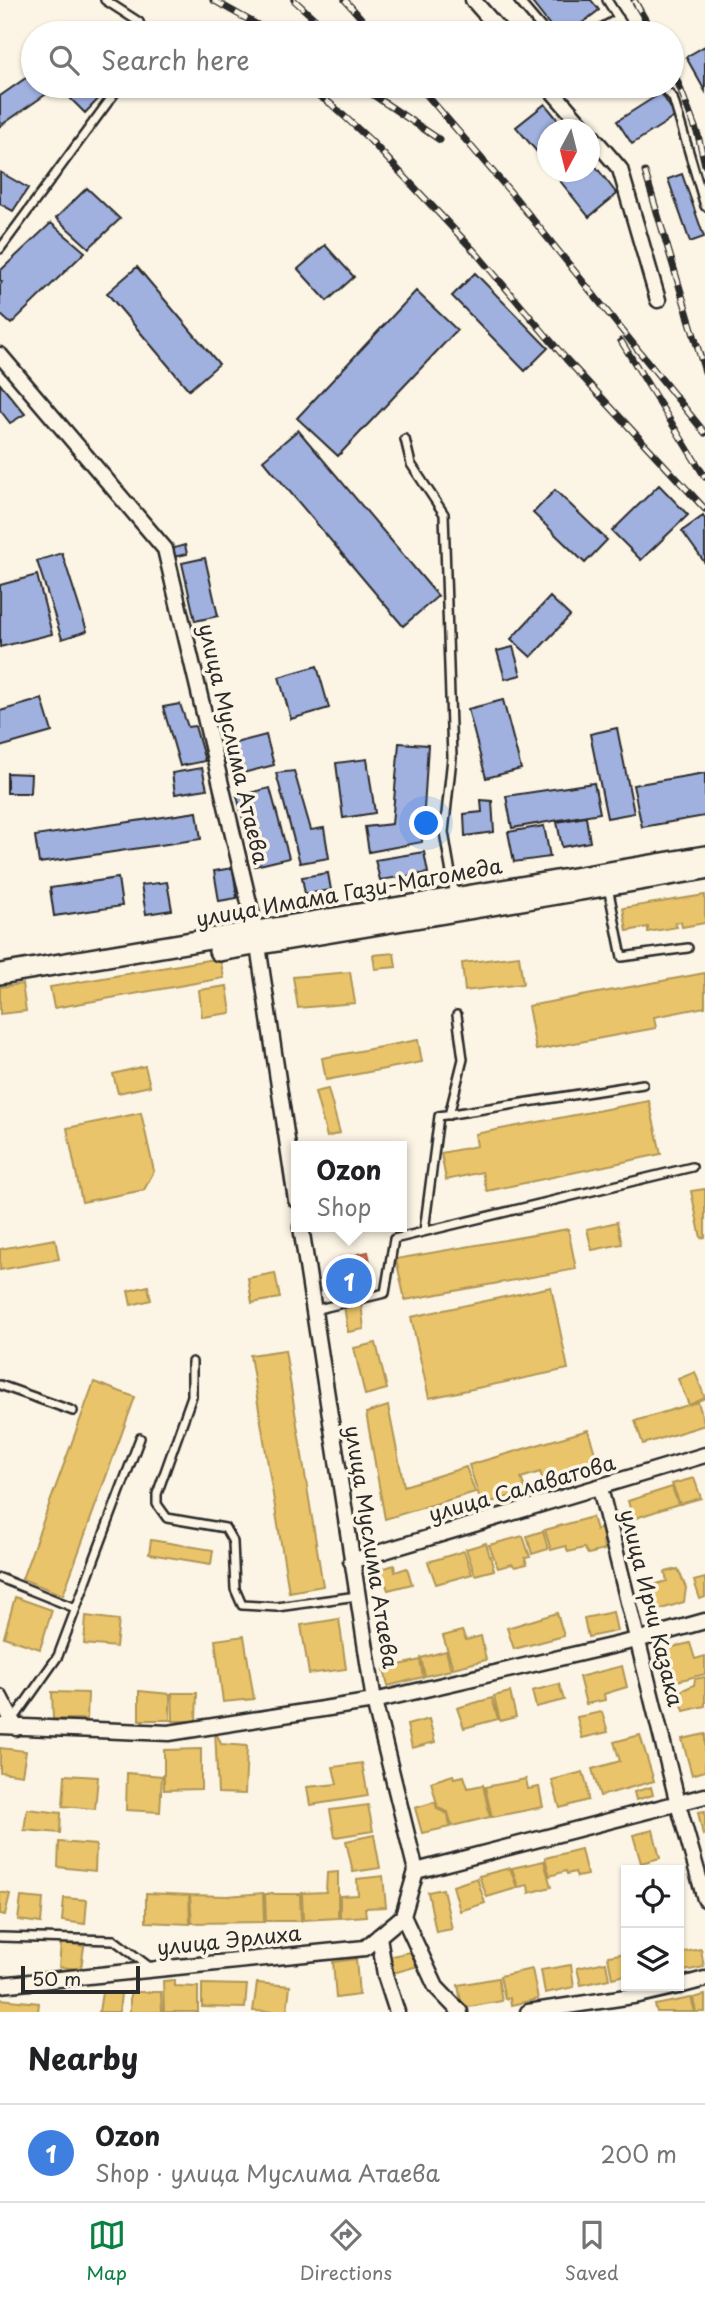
<!DOCTYPE html>
<meta charset="utf-8">
<style>
:root{--surface:#fff;--page:#f6f6f6;--text:#202124;--muted:#757577;--line:#e0e0e0;--accent:#0b8043}
body{margin:0;font-family:"Playpen Sans",sans-serif;background:var(--page);color:var(--text)}
.controls{position:absolute;right:21px;bottom:21px;display:grid;overflow:hidden;border-radius:0px;box-shadow:0 2px 5px #0004}
.controls button{width:63px;height:63px;display:grid;place-items:center;padding:0;border:0;border-bottom:2px solid var(--line);background:var(--surface);color:var(--text);font:35px sans-serif}
.compass{position:absolute;left:537px;top:119px;width:63px;height:63px;border-radius:50%;background:var(--surface);box-shadow:0 2px 5px #0004;rotate:187deg}
.scale{position:absolute;left:21px;bottom:18px;width:119px;box-sizing:border-box;padding-left:7px;border:4px solid #2b2b2b;border-top:0;font-size:19px;line-height:24px;white-space:nowrap;color:#2b2b2b;-webkit-text-stroke:5px #fcf5e5;paint-order:stroke}
.you{position:absolute;left:427px;top:824px;width:24px;height:24px;margin:-18px;border:5px solid #fff;border-radius:50%;background:#1a73e8;box-shadow:0 0 0 10px #1a73e833}
.badge{display:grid;place-items:center;width:46px;height:46px;border-radius:50%;background:var(--accent);color:#fff;font-size:23px;font-weight:700}
.pin{position:absolute;translate:-50% -50%;border:4px solid #fff;box-shadow:0 2px 7px #0006}
.popup{position:absolute;left:291px;top:1141px;width:116px;height:91px;box-sizing:border-box;display:grid;place-content:center;border-radius:0px;background:var(--surface);filter:drop-shadow(0 2px 5px #0005);font-size:23px;white-space:nowrap;color:var(--muted)}
.popup b{font-size:26px;color:var(--text)}
.popup::after{content:'';position:absolute;left:50%;top:100%;margin-left:-14px;border:14px solid transparent;border-top-color:var(--surface)}
.list{margin:0;padding:0;list-style:none}
h2{display:flex;justify-content:space-between;align-items:center;height:91px;margin:0;padding:0 28px;font-size:30px}
h2 small{font-size:23px;font-weight:400;color:var(--muted)}
.list li{display:grid;grid-template-columns:46px 1fr auto;gap:21px;align-items:center;box-sizing:border-box;height:98px;padding:0 28px;border-top:2px solid var(--line)}
.list b{display:block;font-size:26px;white-space:nowrap}
.list p{margin:0;font-size:23px;white-space:nowrap;color:var(--muted)}
.list em{font-size:23px;font-style:normal;color:var(--muted)}
.icon{flex:none;width:38px;height:38px;fill:none;stroke:currentColor;stroke-width:2;stroke-linecap:round;stroke-linejoin:round}
.map{position:relative;flex:none;width:705px;height:2012px;overflow:hidden}
.search{position:absolute;background:var(--surface);box-shadow:0 2px 5px #0004;left:21px;right:21px;top:21px;height:77px;display:flex;align-items:center;gap:18px;box-sizing:border-box;padding:0 24px;border-radius:38px;color:var(--muted);font-size:26px}
.sheet{height:189px;background:var(--surface)}
nav{display:flex;justify-content:space-around;align-items:center;box-sizing:border-box;height:98px;border-top:2px solid var(--line);background:var(--surface);font-size:19px;color:var(--muted)}
nav a{display:grid;justify-items:center;gap:4px}
nav .on{color:var(--accent)}
.map>svg:first-child{display:block}
.homes{fill:#e9c46a;stroke:#b09657;stroke-width:2}
.shops{fill:#e76f51;stroke:#af5b46;stroke-width:2}
.building{fill:#a0b1e0;stroke:#2b2b2b;stroke-width:2}
.lines{fill:none;stroke-linecap:round;stroke-linejoin:round}
.lane-casing{stroke:#2b2b2b;stroke-width:12}
.street-casing{stroke:#2b2b2b;stroke-width:19}
.secondary-casing{stroke:#2b2b2b;stroke-width:24}
.lane{stroke:#fcf5e5;stroke-width:7}
.street{stroke:#fcf5e5;stroke-width:14}
.secondary{stroke:#fcf5e5;stroke-width:19}
.rail-casing{stroke:#2b2b2b;stroke-width:7}
.rail{stroke:#fcf5e5;stroke-width:4.5;stroke-dasharray:13;stroke-linecap:butt}
.labels{text-anchor:middle;stroke-width:7;stroke-linejoin:round;paint-order:stroke}
.street-label{font-size:21px;fill:#2b2b2b;stroke:#fcf5e5}
</style>
<div class="map">
<svg width="705" height="2012" viewBox="0 0 705 2012">
<rect width="100%" height="100%" fill="#fcf5e5"/>
<filter id="ink" filterUnits="userSpaceOnUse"><feTurbulence type="fractalNoise" baseFrequency=".0143" numOctaves="2"/><feDisplacementMap in="SourceGraphic" scale="14" xChannelSelector="R" yChannelSelector="G"/><feConvolveMatrix kernelMatrix="1 2 1 2 8 2 1 2 1" color-interpolation-filters="sRGB"/></filter>
<g filter="url(#ink)">
<path class="homes" d="M705,895V923L682,927L681,922L675,923L677,927L648,932V927L627,931L623,908Z
M394,953L396,967L375,969L373,955Z
M519,956L523,984L465,991L462,963Z
M220,958L224,978L54,1008L50,987Z
M350,972L355,1003L298,1008L293,977Z
M705,973V1007L654,1017L656,1028L536,1050L528,1006Z
M22,984L26,1011L0,1014V987Z
M227,986L231,1013L202,1017L199,990Z
M418,1040L422,1062L326,1080L322,1058Z
M145,1066L150,1086L118,1093L113,1074Z
M328,1089L340,1133L327,1137L315,1092Z
M649,1101L661,1154L487,1191L482,1172L446,1180L441,1153L477,1146L475,1134Z
M141,1113L154,1171L144,1190L82,1202L67,1128Z
M705,1189V1237L701,1238L691,1191Z
M617,1222L622,1244L592,1250L587,1229Z
M568,1229L576,1269L405,1300L396,1259Z
M55,1239L59,1259L0,1270V1249Z
M275,1273L280,1298L252,1303L248,1278Z
M148,1286L151,1300L131,1305L128,1291Z
M551,1287L568,1369L429,1398L411,1317Z
M361,1303L364,1329L348,1332L344,1305Z
M376,1343L387,1389L365,1395L354,1348Z
M285,1350L323,1586L289,1592L250,1355Z
M695,1372L705,1398L689,1405L678,1379Z
M94,1382L135,1397L63,1595L22,1579Z
M698,1402L705,1425L643,1444L635,1421Z
M388,1406L404,1486L466,1467L475,1492L385,1519L366,1413Z
M588,1430L600,1470L545,1486L540,1472L521,1478L526,1491L482,1505L469,1465Z
M694,1478L701,1498L680,1504L672,1484Z
M672,1487L678,1504L633,1519L628,1501Z
M592,1517L596,1530L602,1528L604,1550L588,1554L584,1548L568,1552L566,1546L551,1550L545,1530Z
M543,1531L548,1549L532,1554L527,1536Z
M523,1536L530,1557L525,1558L527,1564L515,1567L512,1564L498,1568L489,1545Z
M151,1540L213,1550L211,1564L149,1554Z
M486,1543L494,1570L475,1575L466,1549Z
M464,1551L472,1574L436,1584L428,1562Z
M394,1565L395,1572L407,1568L412,1584L388,1590L384,1579L374,1582L372,1572Z
M678,1569L686,1588L684,1602L652,1612L646,1587L667,1581L665,1572Z
M705,1578V1597L700,1599L694,1581Z
M15,1597L52,1610L40,1649L4,1637Z
M613,1612L617,1631L588,1637L584,1618Z
M557,1613L564,1636L514,1649L507,1628Z
M86,1616L119,1620L116,1647L84,1644Z
M339,1619L346,1669L309,1674L301,1625Z
M462,1631L466,1640L481,1636L486,1660L453,1668L443,1636Z
M244,1636L254,1699L223,1702L215,1640Z
M690,1643L695,1659L705,1656V1674L673,1682L664,1649Z
M446,1651L451,1670L425,1676L421,1658Z
M420,1660L423,1677L388,1686L384,1669Z
M622,1666L627,1687L604,1694L605,1700L586,1704L579,1677Z
M705,1677V1706L684,1711L678,1692L694,1685L695,1679Z
M559,1684L564,1700L536,1707L532,1691Z
M139,1691L170,1694V1720H139Z
M52,1692L88,1693L87,1719H53Z
M510,1692L516,1717L500,1721L494,1696Z
M172,1693H197L196,1721H173Z
M492,1698L498,1719L464,1728L457,1708Z
M602,1712L608,1732L582,1738L577,1717Z
M429,1719L435,1742L412,1748L407,1725Z
M215,1730L221,1744L247,1746L245,1794L218,1793Z
M705,1734V1771L692,1775L682,1739Z
M640,1735L654,1781L600,1796L592,1769L620,1761L614,1742Z
M0,1748L26,1751L22,1775L0,1772Z
M201,1749V1789L164,1790V1750Z
M362,1763L368,1796L310,1805L307,1787L337,1784L333,1767Z
M583,1772L587,1785L588,1800L560,1808L552,1780Z
M127,1773L162,1776L160,1812L126,1810Z
M65,1775L98,1777L95,1809L63,1806Z
M453,1775L454,1778L464,1776L468,1788L483,1785L490,1817L452,1826L448,1812L438,1808L431,1782Z
M526,1779L528,1789L539,1787L543,1807L492,1817L485,1787Z
M651,1787L653,1795L636,1800L634,1792Z
M435,1802L437,1809L448,1814L450,1827L422,1833L415,1808Z
M368,1805L373,1831L335,1837L330,1810Z
M27,1809L61,1813L60,1833L24,1830Z
M705,1811V1834L703,1835L698,1812Z
M653,1830L660,1858L641,1863L633,1835Z
M374,1835L380,1868L353,1872L346,1841Z
M59,1842L96,1845L95,1871L58,1867Z
M581,1849L587,1875L577,1877L575,1872L567,1874L566,1871L550,1876L545,1858Z
M544,1861L551,1887L529,1893L528,1885L518,1887L512,1868Z
M510,1868L517,1888L487,1897L479,1876Z
M338,1872V1918L303,1920L302,1893L326,1892L327,1873Z
M383,1876L386,1907L365,1908L366,1916L340,1918V1896L358,1895L357,1879Z
M477,1878L485,1903L460,1911L453,1886Z
M443,1889L452,1929L436,1932L428,1892Z
M0,1892L10,1894L5,1915L0,1914Z
M146,1893L189,1895L190,1924L146,1922Z
M263,1893L264,1922L192,1923L190,1895L227,1896Z
M265,1894H300L301,1921H266Z
M21,1897L43,1899L41,1923L18,1920Z
M64,1898L87,1900L85,1924L62,1921Z
M61,1943L84,1946L81,1969L59,1967Z
M701,1949L704,1967L679,1972V1953Z
M414,1951L418,1966L393,1973L389,1957Z
M626,1953V1975L612,1978L608,1956Z
M356,1959L359,1995L336,1998L333,1962Z
M606,1962L609,1979L581,1985L577,1968Z
M571,1965L574,1987L545,1993L541,1970Z
M532,1969L538,1999L511,2005L510,1998L505,1999L500,1976Z
M498,1978L502,2001L469,2007L461,2002L458,1985Z
M174,1980V1986L198,1987V2012H164L163,1981Z
M257,1983L290,1986L287,2012L253,2011Z
M202,1984L247,1985L245,2008L202,2007Z
M102,1992L121,1994L119,2012H99Z
M130,1992H161L162,2012H130Z
M705,1995V2012H696L693,1998Z
M691,1998L695,2012H657L655,2005Z
M0,1999L39,2003L38,2012H0Z"/>
<path class="shops" d="M368,1252L374,1282L346,1288L339,1258Z"/>
<path class="building" d="M530,0H591L599,10L569,33H556Z
M705,46V91L686,57Z
M33,73V86H98L105,92L85,113L58,86L0,126V96Z
M661,93L676,116L632,144L617,121Z
M545,104L566,130H548V165L516,127Z
M590,159L617,194L589,217L553,172H590Z
M0,172L28,188L13,211L0,204Z
M682,174L704,237L690,242L668,179Z
M87,188L120,219L89,248L56,218Z
M51,223L85,252L11,324L0,314V285L2,282L0,280V271Z
M325,245L354,277L327,301L298,269Z
M137,267L219,364L189,390L107,293Z
M475,273L548,348L525,371L452,296Z
M416,291L457,330L338,456L297,418Z
M0,384L25,414L10,423L0,410Z
M298,430L438,596L403,626L263,460Z
M659,485L688,515L641,560L612,531Z
M555,490L607,540L585,563L533,513Z
M703,516L705,519V563L682,531Z
M185,545L187,554L173,557L171,549Z
M62,553L87,631L62,639L37,561Z
M205,558L218,616L195,621L182,563Z
M37,575L52,634L0,647V585Z
M550,597L570,616L531,657L511,639Z
M513,647L521,675L505,679L497,651Z
M317,666L329,708L291,719L279,677Z
M42,699L52,732L0,747V711Z
M503,700L521,769L486,778L468,709Z
M180,704L188,727L195,726L205,761L180,766L163,707Z
M617,728L634,813L607,818L590,734Z
M266,735L274,765L243,773L235,743Z
M399,743L428,745L422,842L369,852L365,827L392,824Z
M367,759L375,813L343,818L336,763Z
M202,768L207,789L175,794L172,773Z
M294,771L311,830L324,828L329,858L300,863L276,773Z
M7,773L31,774L30,793H7Z
M705,773V816L642,827L633,785Z
M594,783L600,813L512,828L506,796Z
M270,788L289,858L255,866L237,796Z
M481,800L492,801L494,832L465,836L464,814L482,812Z
M197,812L201,839L39,863L35,836Z
M586,817L590,842L562,847L557,822Z
M544,826L550,857L514,862L508,832Z
M424,852L428,873L380,880L375,860Z
M233,868L237,898L219,901L214,871Z
M328,873L331,890L305,894L302,877Z
M118,878L122,906L54,916L50,888Z
M167,882L172,910L146,914L141,885Z"/>
<g class="lines">
<g class="lane-casing">
<path id="lane" d="M105,0L139,22L143,33
M518,0L546,33
M607,0L628,33
M592,33L619,18
M662,86L673,98L705,206
M0,249L120,86
M405,439L411,464L444,514L452,758L444,832L455,897
M608,887L622,957L688,948
M449,1115L463,1059L457,1015
M424,1231L439,1116L643,1084
M314,1310L385,1293L394,1239L692,1167
M192,1362V1396L157,1494V1504L167,1518L225,1528L233,1542L235,1589L242,1605L277,1607L357,1596
M0,1385L73,1411
M0,1578L75,1608
M13,1720L58,1656L140,1438
M0,1937L114,1940L151,1968"/>
</g>
<g class="street-casing">
<path id="street" d="M473,0L502,33
M548,86L586,130
M590,134L620,169L658,300
M0,355L165,549L256,932L296,1200
M600,1488L678,1804L705,1899
M351,1561L705,1455
M0,1697L16,1728
M0,1726L169,1733L374,1701L637,1640L705,1621
M416,1871L705,1796
M403,1916L436,1987L460,2012
M379,1936L385,1975L397,2012
M0,1985L365,1948L403,1916L416,1871L374,1701L301,1227
M679,1986L705,1979
M528,2012L639,1995L678,1986"/>
</g>
<g class="secondary-casing">
<path id="secondary" d="M219,951L705,869
M0,974L705,856"/>
</g>
<use href="#lane" class="lane"/>
<use href="#street" class="street"/>
<use href="#secondary" class="secondary"/>
<g class="rail-casing">
<path id="rail" d="M213,0L272,33
M294,0L330,33
M345,0L374,33
M634,0L653,33
M672,67L698,135L705,165
M304,86L331,104L370,140L477,254L566,359L705,509
M360,86L440,140
M419,86L513,195L705,433
M645,172L705,372
M621,341L705,477"/>
</g>
<use href="#rail" class="rail"/>
</g>
</g>
<g class="labels">
<g class="street-label">
<text transform="translate(233 744) rotate(77)" y="7">улица Муслима Атаева</text>
<text transform="translate(349 893) rotate(-10)" y="7">улица Имама Гази-Магомеда</text>
<text transform="translate(522 1489) rotate(-16)" y="7">улица Салаватова</text>
<text transform="translate(371 1547) rotate(81)" y="7">улица Муслима Атаева</text>
<text transform="translate(651 1608) rotate(76)" y="7">улица Ирчи Казака</text>
<text transform="translate(229 1941) rotate(-6)" y="7">улица Эрлиха</text>
</g>
</g>
</svg>
<div class="controls">
<button><svg class="icon" aria-label="locate" viewBox="0 0 24 24"><circle cx="12" cy="12" r="6"/><path d="M12 2v4M12 18v4M2 12h4M18 12h4"/></svg></button>
<button><svg class="icon" aria-label="layers" viewBox="0 0 24 24"><path d="M12 4l9 5-9 5-9-5zM3 14l9 5 9-5"/></svg></button>
</div>
<svg class="compass" viewBox="-18 -18 36 36"><path d="M0-13l5 13h-10z" fill="#e53935"/><path d="M0 13l5-13h-10z" fill="#757577"/></svg>
<div class="scale">50 m</div>
<div class="you"></div>
<div class="pin badge" style="left:349px;top:1281px;background:#3f7fe0">1</div>
<div class="popup"><b>Ozon</b>Shop</div>
<div class="search"><svg class="icon" aria-label="search" viewBox="0 0 24 24"><circle cx="10" cy="10" r="6"/><path d="M15 15l6 6"/></svg>Search here</div>
</div>
<section class="sheet">
<h2>Nearby<small></small></h2>
<ul class="list">
<li><span class="badge" style="background:#3f7fe0">1</span><div><b>Ozon</b><p>Shop · улица Муслима Атаева</p></div><em>200 m</em></li>
</ul>
</section>
<nav>
<a class="on"><svg class="icon" aria-label="map" viewBox="0 0 24 24"><path d="M3 6l6-2 6 2 6-2v14l-6 2-6-2-6 2zM9 4v14M15 6v14"/></svg>Map</a>
<a><svg class="icon" aria-label="directions" viewBox="0 0 24 24"><path d="M12 3l9 9-9 9-9-9zM9 14v-3h6M13 9l2 2-2 2"/></svg>Directions</a>
<a><svg class="icon" aria-label="saved" viewBox="0 0 24 24"><path d="M7 4h10v16l-5-4-5 4z"/></svg>Saved</a>
</nav>
